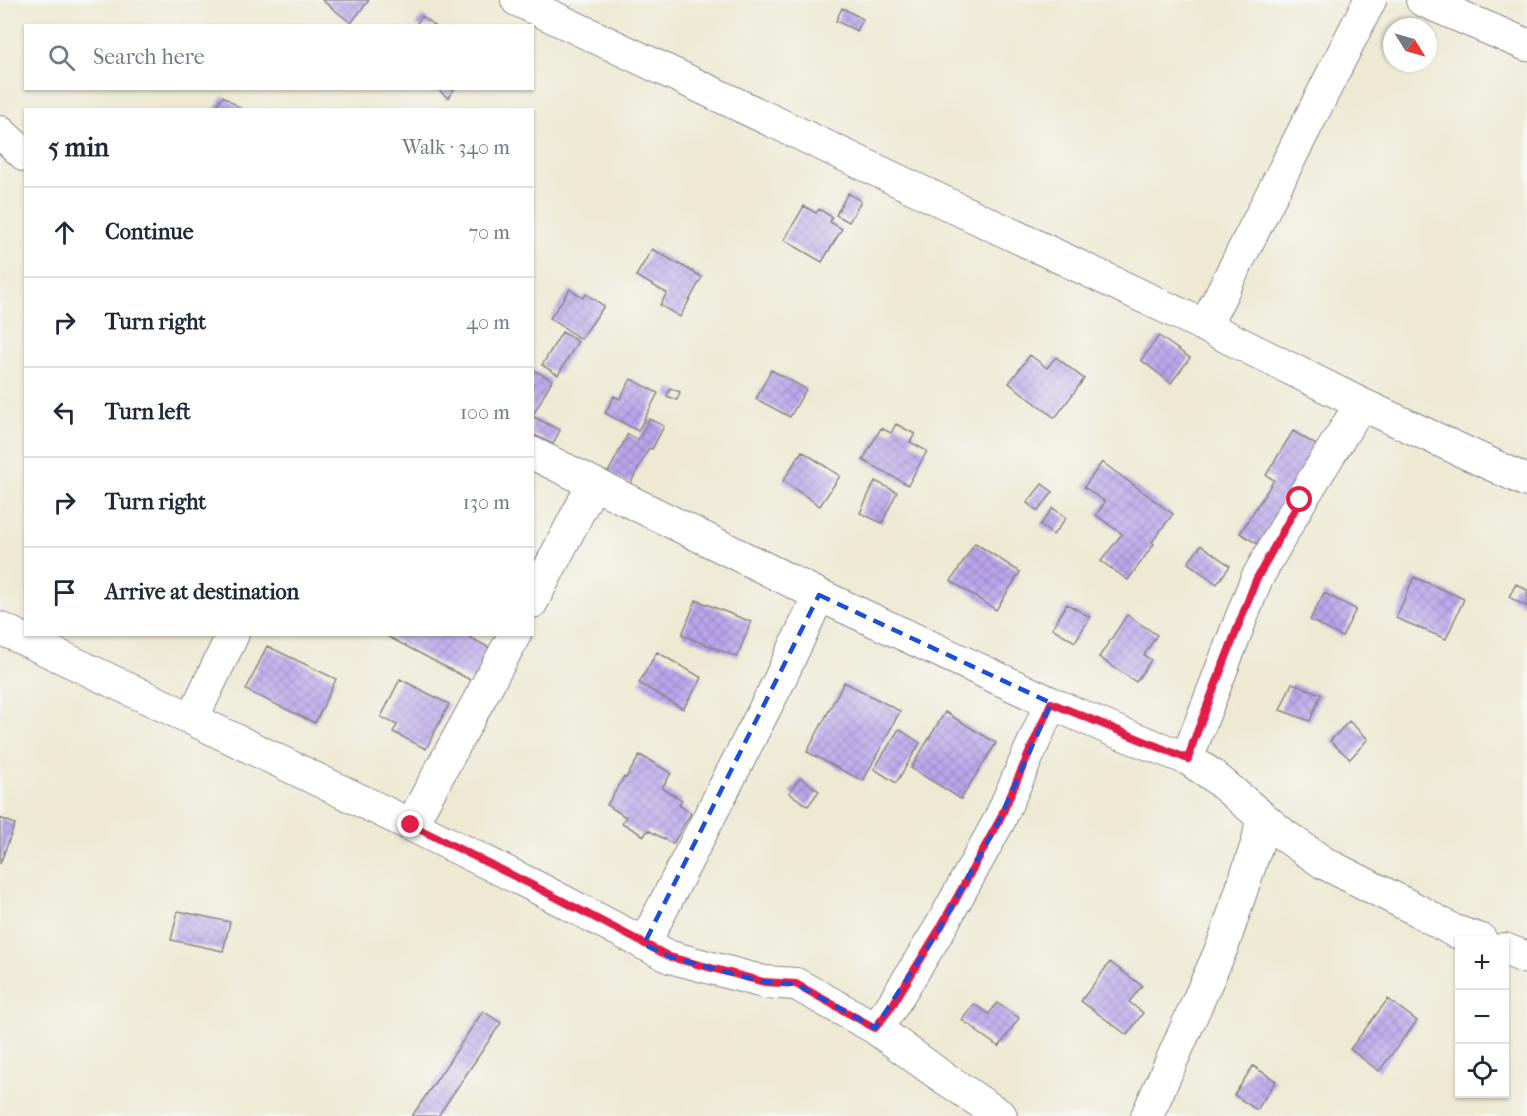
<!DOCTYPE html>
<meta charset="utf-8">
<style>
:root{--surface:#fff;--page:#f2f2f3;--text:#1f2937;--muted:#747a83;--line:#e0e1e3}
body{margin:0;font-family:"IM FELL French Canon",serif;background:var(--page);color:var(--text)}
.controls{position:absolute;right:18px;bottom:18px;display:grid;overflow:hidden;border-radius:0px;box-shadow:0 2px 4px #0004}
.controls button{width:54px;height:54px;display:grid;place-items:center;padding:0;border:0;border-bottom:2px solid var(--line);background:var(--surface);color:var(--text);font:30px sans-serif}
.compass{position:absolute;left:1383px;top:18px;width:54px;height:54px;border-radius:50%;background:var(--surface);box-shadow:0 2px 4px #0004;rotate:127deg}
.stop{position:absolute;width:18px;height:18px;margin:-14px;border:4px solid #e11d48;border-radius:50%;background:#fff}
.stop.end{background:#e11d48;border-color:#fff;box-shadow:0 2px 6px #0008}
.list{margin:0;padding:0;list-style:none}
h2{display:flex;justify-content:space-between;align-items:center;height:78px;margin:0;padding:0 24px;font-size:26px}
h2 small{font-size:20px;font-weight:400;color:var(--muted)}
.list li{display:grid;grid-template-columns:39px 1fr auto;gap:18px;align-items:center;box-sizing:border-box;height:90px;padding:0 24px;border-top:2px solid var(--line)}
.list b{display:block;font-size:22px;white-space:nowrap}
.list em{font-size:20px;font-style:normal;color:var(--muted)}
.icon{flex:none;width:33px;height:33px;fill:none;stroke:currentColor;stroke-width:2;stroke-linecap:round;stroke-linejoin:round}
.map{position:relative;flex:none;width:1527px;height:1116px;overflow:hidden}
.search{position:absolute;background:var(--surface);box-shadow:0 2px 4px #0004;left:24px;top:24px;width:510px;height:66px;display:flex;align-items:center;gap:15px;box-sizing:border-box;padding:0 21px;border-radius:0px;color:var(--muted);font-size:22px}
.panel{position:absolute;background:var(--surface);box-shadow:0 2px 4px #0004;left:24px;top:108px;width:510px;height:528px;border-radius:0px}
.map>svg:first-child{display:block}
.building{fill:url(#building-cross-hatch)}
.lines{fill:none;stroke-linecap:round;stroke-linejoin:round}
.street-casing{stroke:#888687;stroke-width:34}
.street{stroke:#fff;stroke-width:32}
.route{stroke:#e11d48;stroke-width:8}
.marked{fill:none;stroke:#1d4ed8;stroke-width:4.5;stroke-dasharray:12 8;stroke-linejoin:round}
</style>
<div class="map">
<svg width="1527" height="1116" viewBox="0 0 1527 1116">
<defs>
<pattern id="building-cross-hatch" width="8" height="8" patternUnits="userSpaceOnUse" patternTransform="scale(1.5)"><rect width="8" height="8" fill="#baa6ed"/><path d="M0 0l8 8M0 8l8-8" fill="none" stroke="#9787c1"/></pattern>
</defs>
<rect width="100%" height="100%" fill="#f6f6f2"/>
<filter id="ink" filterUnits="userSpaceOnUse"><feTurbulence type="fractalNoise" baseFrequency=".0167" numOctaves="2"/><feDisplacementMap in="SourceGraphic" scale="12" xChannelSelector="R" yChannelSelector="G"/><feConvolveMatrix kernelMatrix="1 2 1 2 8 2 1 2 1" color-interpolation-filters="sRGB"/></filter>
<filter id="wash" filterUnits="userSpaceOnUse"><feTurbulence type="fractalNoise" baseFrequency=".008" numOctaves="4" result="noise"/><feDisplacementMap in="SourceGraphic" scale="24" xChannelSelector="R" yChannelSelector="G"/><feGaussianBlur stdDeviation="1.35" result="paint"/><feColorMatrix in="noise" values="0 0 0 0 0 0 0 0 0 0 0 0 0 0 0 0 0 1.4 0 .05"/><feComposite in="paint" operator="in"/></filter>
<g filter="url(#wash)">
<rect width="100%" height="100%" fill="#ede9d3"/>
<g id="blocks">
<path class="building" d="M322,0H369L351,23Z
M842,8L863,19L857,31L836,21Z
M422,16L435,26H415Z
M436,88H455L448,98Z
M223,96L243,110H214Z
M848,193L861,201L849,222L836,215Z
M804,206L816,213L819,209L832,217L830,222L842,229L822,262L784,240Z
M652,249L702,277L680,317L660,305L667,293L636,276Z
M570,289L583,298L586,294L604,306L581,339L550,318Z
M562,332L578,341L558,375L542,365Z
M1159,336L1190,358L1171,383L1141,360Z
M1030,355L1047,368L1056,357L1084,379L1055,418L1009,383Z
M532,369L552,380L532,417Z
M771,370L806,389L790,417L756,399Z
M631,379L658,393L638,431L605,413L614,396L620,399Z
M670,388L680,392L677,400L667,396Z
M534,417L560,430L553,444L532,434V421Z
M649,419L664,426L652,449L649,448L630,484L608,473L628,434L638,440Z
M896,424L915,434L910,442L927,451L908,485L863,460L881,428L891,433Z
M1293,431L1321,448L1259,545L1240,533L1274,480L1266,475Z
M802,451L840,476L820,506L783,481Z
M1102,462L1173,514L1152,542L1154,544L1128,580L1101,561L1122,534L1096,515L1105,502L1084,487Z
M875,481L897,492L882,523L860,513Z
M1042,484L1053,492L1038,511L1027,503Z
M1053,508L1066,518L1053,535L1040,525Z
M975,543L1020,572L996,610L951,581Z
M1201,545L1230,566L1217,584L1188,563Z
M1414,577L1464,599L1446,639L1396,618Z
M1516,584L1527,590V607L1509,597Z
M1324,593L1356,609L1342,637L1310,620Z
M696,600L751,622L737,657L682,635Z
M1067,604L1090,617L1075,642L1052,628Z
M1127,615L1157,635L1144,655L1151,660L1136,682L1099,657Z
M383,634H464L497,652L478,684Z
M267,646L336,679L315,723L246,690Z
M657,652L702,678L683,709L639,683Z
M400,679L449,704L426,749L393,732L397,725L381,717Z
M844,682L900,711L863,781L807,752Z
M1292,683L1321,694L1310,721L1280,710Z
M945,712L996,743L961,799L911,768Z
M1349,721L1368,739L1350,759L1330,741Z
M899,729L920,743L896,783L874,769Z
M640,755L671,773L662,788L682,800L679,805L691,813L673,844L648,830L644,836L622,823L626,817L607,805L624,777L626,778Z
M800,778L819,791L808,806L789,793Z
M0,818L15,824L0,864Z
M178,911L230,922L223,951L171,940Z
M1110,962L1142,986L1129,1002L1143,1013L1127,1035L1081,1001Z
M1388,999L1417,1021L1379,1071L1350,1049Z
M997,1003L1019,1018L999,1047L976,1031L977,1030L962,1020L974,1004L989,1014Z
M483,1011L501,1023L438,1116H412Z
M1253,1066L1276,1081L1257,1110L1234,1095Z"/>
</g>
</g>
<g filter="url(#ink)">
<use href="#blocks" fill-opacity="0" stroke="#888687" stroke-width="1.5"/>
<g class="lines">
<g class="street-casing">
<path id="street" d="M517,0L1205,326L1361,404L1527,481
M1422,0L1527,45
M0,132L26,156
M1205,326L1370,0
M532,453L819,595L1051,703L1115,731L1188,759L1212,775L1285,836L1324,863L1419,911L1454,931L1481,940
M532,602L593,484
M0,628L192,719L411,825L536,887L670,957L764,982L796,984L875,1028L937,1073L1001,1116
M192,719L233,634
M1188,759L1194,740L1256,580L1301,500L1361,404
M411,825L515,634
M644,944L778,683L819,595
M1504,949L1527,958
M875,1028L890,1009L940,928L999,821L1051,703
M1147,1116L1223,945L1258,841L1262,818"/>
</g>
<use href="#street" class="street"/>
</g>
</g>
<g class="lines" filter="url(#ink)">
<path class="route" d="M411,825L536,887L670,957L764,982L796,984L875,1028L890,1009L940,928L999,821L1051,703L1188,759L1194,740L1256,580L1300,500"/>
</g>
<path class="marked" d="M819,595L1051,703L999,821L940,928L875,1028L796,984L764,982L670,957L644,944Z"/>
</svg>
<div class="controls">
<button>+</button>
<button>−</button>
<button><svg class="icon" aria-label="locate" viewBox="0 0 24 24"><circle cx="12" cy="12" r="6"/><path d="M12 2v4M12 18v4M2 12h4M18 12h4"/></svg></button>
</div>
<svg class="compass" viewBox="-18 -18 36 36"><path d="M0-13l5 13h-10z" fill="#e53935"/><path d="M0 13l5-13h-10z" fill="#747a83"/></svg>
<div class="stop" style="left:1300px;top:500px"></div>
<div class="stop end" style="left:411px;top:825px"></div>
<div class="search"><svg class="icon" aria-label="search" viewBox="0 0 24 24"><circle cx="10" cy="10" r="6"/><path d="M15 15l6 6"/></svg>Search here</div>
<section class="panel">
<h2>5 min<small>Walk · 340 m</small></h2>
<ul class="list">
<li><svg class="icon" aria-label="ahead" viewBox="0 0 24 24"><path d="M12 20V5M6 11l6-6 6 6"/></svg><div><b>Continue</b></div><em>70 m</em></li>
<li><svg class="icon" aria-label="right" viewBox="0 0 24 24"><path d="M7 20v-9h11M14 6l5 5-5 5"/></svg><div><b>Turn right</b></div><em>40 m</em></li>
<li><svg class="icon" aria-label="left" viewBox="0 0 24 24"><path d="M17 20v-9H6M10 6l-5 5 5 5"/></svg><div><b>Turn left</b></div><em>100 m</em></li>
<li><svg class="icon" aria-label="right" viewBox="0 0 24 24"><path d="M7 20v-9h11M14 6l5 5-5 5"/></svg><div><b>Turn right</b></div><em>130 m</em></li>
<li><svg class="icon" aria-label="arrive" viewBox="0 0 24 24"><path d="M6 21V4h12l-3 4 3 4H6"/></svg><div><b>Arrive at destination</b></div></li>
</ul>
</section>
</div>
